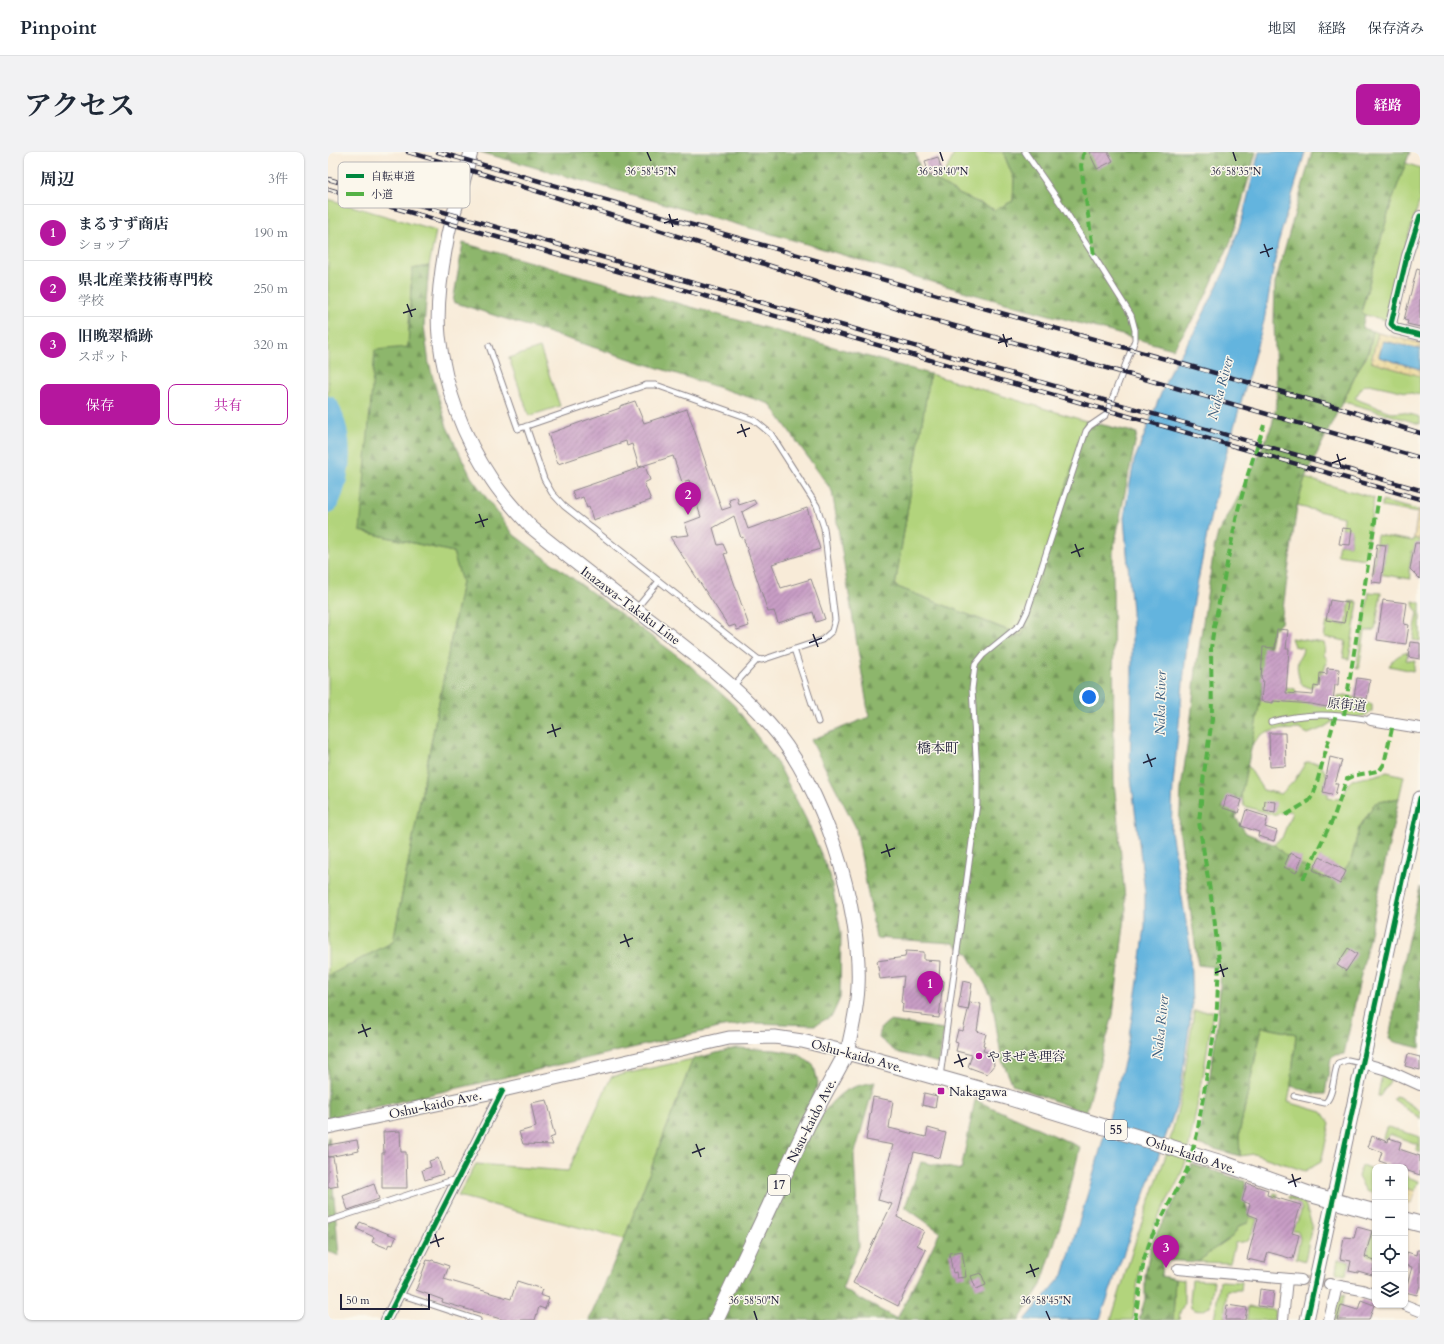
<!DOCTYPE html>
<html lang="ja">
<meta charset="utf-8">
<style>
:root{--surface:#fff;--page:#f2f2f3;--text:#1f2937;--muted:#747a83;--line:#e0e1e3;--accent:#b5179e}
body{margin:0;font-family:Cardo,"Noto Serif JP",serif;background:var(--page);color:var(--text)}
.controls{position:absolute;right:12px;bottom:12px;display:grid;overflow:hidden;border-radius:8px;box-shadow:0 1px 3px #0004}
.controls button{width:36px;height:36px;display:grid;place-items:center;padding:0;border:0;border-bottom:1px solid var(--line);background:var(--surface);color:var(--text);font:20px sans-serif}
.scale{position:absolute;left:12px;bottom:10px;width:90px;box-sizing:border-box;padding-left:4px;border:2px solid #22223b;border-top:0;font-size:11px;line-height:14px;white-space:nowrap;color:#22223b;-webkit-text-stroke:3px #fbf7ec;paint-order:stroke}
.you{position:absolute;left:761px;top:545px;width:14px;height:14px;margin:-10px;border:3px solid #fff;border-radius:50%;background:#1a73e8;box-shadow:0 0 0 6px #1a73e833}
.badge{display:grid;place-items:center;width:26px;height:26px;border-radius:50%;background:var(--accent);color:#fff;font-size:13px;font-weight:700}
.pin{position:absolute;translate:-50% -33px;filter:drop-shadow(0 1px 2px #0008)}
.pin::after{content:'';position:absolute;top:21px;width:14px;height:12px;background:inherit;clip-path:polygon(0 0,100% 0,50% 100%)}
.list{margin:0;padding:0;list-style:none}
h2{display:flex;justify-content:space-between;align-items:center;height:52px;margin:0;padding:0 16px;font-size:17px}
h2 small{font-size:13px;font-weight:400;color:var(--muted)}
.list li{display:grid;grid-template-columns:26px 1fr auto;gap:12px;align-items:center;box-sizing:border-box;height:56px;padding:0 16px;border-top:1px solid var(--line)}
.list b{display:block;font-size:15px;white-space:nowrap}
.list p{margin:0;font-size:13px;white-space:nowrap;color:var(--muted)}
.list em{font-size:13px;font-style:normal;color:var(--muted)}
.actions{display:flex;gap:8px;padding:12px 16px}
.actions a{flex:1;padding:9px 0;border:1px solid var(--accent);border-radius:8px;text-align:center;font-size:14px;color:var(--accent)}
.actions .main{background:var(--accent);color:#fff}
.icon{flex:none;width:22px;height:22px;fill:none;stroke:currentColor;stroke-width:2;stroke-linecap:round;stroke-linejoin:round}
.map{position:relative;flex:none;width:1092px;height:1168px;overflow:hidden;border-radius:8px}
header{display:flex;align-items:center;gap:24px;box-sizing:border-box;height:56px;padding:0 20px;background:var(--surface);border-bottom:1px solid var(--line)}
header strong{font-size:19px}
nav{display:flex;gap:22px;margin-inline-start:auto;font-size:14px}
.intro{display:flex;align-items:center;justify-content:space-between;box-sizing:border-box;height:96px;padding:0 24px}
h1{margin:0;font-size:28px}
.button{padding:10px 18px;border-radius:8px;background:var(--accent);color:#fff;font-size:14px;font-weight:700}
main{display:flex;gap:24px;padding:0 24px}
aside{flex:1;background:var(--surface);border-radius:8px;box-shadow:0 1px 3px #0004}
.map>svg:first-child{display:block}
.green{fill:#b2d47c;stroke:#6a7b5c;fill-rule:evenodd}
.forest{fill:url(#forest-firs);stroke:#586c54}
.sand{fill:url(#sand-dots);stroke:#887e6c}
.water{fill:#63b4de;stroke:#426b8c}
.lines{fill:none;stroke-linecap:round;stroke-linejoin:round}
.river{stroke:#63b4de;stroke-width:22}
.building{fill:url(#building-hatch)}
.street-tunnel{stroke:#cdc3b9;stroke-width:10;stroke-dasharray:10 5;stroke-linecap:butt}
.lane-casing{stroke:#8d868a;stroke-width:7}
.street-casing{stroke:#8d868a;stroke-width:12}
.secondary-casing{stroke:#8d868a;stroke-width:15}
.primary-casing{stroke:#8d868a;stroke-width:17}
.lane{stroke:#fff;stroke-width:5}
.street{stroke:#fff;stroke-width:10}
.secondary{stroke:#fff;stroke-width:13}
.primary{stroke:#fff;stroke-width:15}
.rail-casing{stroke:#22223b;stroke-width:4.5}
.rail{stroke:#fbf7ec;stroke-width:3;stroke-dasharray:9;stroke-linecap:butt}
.quiet{stroke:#55b146;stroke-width:4;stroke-dasharray:8 4;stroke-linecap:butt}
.cycleway-casing{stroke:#fbf7ec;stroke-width:8}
.cycleway{stroke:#00873e;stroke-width:5}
.ticks{fill:none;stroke:#22223b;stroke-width:1.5}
.poi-dot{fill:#b5179e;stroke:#fbf7ec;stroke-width:1.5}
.labels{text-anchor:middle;stroke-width:3;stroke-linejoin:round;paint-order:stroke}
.shield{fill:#fbf7ec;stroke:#636270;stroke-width:1}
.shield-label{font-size:12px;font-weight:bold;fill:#22223b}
.street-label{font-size:13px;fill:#22223b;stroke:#fbf7ec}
.poi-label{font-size:13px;fill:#22223b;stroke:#fbf7ec;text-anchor:start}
.water-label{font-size:14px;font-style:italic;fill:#3c5c7c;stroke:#fbf7ec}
.neighbourhood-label{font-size:14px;fill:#22223b;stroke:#fbf7ec}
.key{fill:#fbf7ec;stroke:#bab7b7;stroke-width:1}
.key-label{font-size:11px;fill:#22223b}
.ticks-label{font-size:10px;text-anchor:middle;fill:#22223b;stroke:#fbf7ec;stroke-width:3;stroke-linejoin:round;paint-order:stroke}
</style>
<header>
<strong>Pinpoint</strong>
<nav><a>地図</a><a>経路</a><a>保存済み</a></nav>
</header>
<div class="intro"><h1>アクセス</h1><a class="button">経路</a></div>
<main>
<aside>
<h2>周辺<small>3件</small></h2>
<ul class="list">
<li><span class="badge">1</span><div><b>まるすず商店</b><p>ショップ</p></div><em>190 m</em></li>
<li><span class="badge">2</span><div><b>県北産業技術専門校</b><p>学校</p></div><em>250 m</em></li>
<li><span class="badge">3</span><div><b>旧晩翠橋跡</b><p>スポット</p></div><em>320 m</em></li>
</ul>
<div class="actions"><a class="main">保存</a><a>共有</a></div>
</aside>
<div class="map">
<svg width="1092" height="1168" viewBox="0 0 1092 1168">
<defs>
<pattern id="forest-firs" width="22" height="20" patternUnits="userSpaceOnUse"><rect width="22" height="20" fill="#8db66c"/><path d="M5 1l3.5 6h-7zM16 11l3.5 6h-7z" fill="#73945a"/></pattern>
<pattern id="sand-dots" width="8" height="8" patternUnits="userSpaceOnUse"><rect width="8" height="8" fill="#eeda9e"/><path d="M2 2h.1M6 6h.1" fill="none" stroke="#ccbb89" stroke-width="1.8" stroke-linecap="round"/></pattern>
<pattern id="building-hatch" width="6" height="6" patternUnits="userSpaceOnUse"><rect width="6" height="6" fill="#c89dc5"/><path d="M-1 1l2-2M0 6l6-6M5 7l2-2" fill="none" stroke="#a280a1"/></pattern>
</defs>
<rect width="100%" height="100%" fill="#fbf7ec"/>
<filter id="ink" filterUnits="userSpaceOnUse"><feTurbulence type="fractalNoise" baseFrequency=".025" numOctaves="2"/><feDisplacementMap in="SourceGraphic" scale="8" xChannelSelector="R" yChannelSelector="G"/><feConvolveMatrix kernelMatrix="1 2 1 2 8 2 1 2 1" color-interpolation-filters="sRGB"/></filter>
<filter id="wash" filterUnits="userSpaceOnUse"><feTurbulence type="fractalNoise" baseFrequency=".012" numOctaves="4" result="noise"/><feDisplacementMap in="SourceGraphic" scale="16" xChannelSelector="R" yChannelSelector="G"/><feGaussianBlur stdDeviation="0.9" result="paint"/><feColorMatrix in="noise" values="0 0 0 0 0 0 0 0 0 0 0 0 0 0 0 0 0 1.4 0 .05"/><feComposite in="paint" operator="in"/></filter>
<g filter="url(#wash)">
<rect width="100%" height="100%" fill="#f8ebd8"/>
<path class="green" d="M627,0H675L686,27L685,49L667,58L631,42L605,27L617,21Z
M1078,11L1092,16V48L1074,103L1058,168L1037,163L1033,161L1064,48Z
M0,47L108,79L101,114L84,117L80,195L32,379L125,400L134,430L65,790L0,824Z
M1045,179L1050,181L1043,210L1092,224V243L1041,232L1035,234L1027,246L1033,249L1065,261L1075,260L1092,265V272L1024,252L1015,250L1031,216L1038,206L1042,196Z
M212,196L232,254L201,264L181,206Z
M602,222L758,269L695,484L567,434Z
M977,326L1046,346L1037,407L1009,403L1011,392L1022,393L1024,378L1014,376L1015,365L969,354Z
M1054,349L1090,358V361L1054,355Z
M1049,383L1085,389L1086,386L1092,388V397L1088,396L1084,399L1081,419L1083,427L1044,421ZM1049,392L1058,393L1055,417Z
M1041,440L1053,441L1047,478L1037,479L1031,517L1028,516Z
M1022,449L1030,450L1021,507L1015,506L1018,489L996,485L999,470L1018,473Z
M1085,449L1092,451V489L1085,488L1090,460L1086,455Z
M963,486L996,491L997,494L996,503L999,507C998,517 991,529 982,536L973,532C971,526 968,516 970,509C972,503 974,504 975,496L966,494Z
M1081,500L1078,508L1087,509L1085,519L1061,514C1066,506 1071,502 1081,500Z
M957,535L967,537L971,549L979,551L1007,549L1010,544L1018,543L1044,552V559L1036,564L1022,566H1010L995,576L980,582L971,577L947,578L933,583L924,593L932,546Z
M978,610L992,611L1000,625V646L1014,647L1020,632L1024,628L1045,624L1059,620L1076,624L1071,646L1047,651L1031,676L1023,709L1013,722L995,726L957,703L945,692L954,686L964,660L959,659L946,663L916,654L913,643L919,612L935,638L953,642L966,629Z
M866,859H885L875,925L858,1009L851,1027L827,1072L817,1098L812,1113L805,1168H783L809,1084L838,1003L853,946Z
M934,875L968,882L963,934L960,950L994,960L1002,972L993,1010L977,1019L926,1002L912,1004L911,982Z
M365,907L296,1087L130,1044L148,1012L240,1019L283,925Z
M1054,922L1061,925L1062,929L1052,944H1050Z
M1067,944L1071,945L1092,959V967L1065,947Z
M1060,975L1092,985V1001L1088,998L1089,992L1061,982L1058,987L1055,986L1058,976Z
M1033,1014L1047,1019V1042L1038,1039L1030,1025Z
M1077,1024L1091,1029L1087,1039L1077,1036Z
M946,1041L950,1042L943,1061L944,1065L966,1072L969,1070L974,1057L969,1050L960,1046L961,1044L976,1049L984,1073L977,1109L968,1106L972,1086L970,1080C958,1077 946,1075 934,1070L933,1066L937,1054H941Z
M922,1065L929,1067L925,1079L920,1089L907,1091L902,1111L870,1110L886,1097L905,1084L911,1074L920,1071Z
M1045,1079H1047V1105L1039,1103Z
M1010,1107L1022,1110L1018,1123L1009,1121L1008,1119Z
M847,1127L856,1128V1152L852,1160L851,1168H845Z
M864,1128L886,1129L882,1154C875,1160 870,1160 863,1156L862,1149Z
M892,1129L914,1130L913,1138H899L896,1168H886Z
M1017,1142L1009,1168H1005C1007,1160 1008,1143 1017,1142Z
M920,1155L947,1158L946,1168H919Z"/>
<path class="forest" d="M152,0H587L593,20L631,42L667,58L685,49L686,27L675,0H928L903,89L871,158L845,197L645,142L472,90Z
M984,0H1082L1064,48L1033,160L1037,163L1034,176L1045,179C1042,195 1040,203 1031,216L977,326L969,354L953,471L945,478L924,593L908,666L918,681L945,692L957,703L995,726L1013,722L1023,709L1031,676L1047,651L1071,646L1016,902L1007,903L1003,907L997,942H989L963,934L968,882L934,875L911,982L912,1004L869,992C881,934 891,875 893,816L870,813L851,676L853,637L862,575L868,517L886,397L890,381L905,355L927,312L944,273L949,250L946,170L947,131Z
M135,91L602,222L567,434L694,484L758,269L809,281L785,400L786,629L798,757L785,863L758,961L685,933L674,909L663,843L640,802L625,791L548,786L528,676L483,588L541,565L504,339L442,252L125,150Z
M101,114L96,174L101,212L119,275L143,325L186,383L358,510L406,553L451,614L479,669L502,723L513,781L512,846L504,864L487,873L425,871L395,875L0,966V824L65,790L134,430L125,400L32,379L47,198L80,195L84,117Z
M1092,735V896L1067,890L1061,887L1075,810Z
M561,869L616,877L611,911L568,900L551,886L553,876Z
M408,896L447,898L471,902L486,914L490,931L474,977L479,981C489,969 504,947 517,939C526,934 537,932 547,930L526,1004L531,1094L514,1137L569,1167L612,1080L577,1055L593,1010L633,1018L647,948L752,995L737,1058L713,1133L691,1168H261L296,1087L365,907Z
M0,985H1L11,1104L0,1099Z
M864,1012L917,1029L918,1053L922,1065L920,1071L911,1074L905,1084L886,1097L870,1110L834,1108L833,1124L847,1127L845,1168H811L817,1147V1124L822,1097L827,1084L857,1030Z"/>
<path class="sand" d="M1050,181L1092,191V197L1055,189L1051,205L1092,217V224L1043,210Z
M1090,358H1092V388L1086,386Z
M1077,1036L1087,1039L1083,1052L1077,1050Z"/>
<path class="water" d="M931,0H977L950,91L936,169L896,310L882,367L860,480L845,633L843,679L862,794L864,855L851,947L772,1167L697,1168L735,1123L765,1024L797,907L810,829L817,775V740L802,617L804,536V459L796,366L806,309L842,219L867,179L896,120L915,64Z
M1055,189L1092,197V217L1051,205Z"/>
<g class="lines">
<path class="river" d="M0,255C15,286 14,320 0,350"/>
</g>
<g id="blocks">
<path class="building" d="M761,0H780L785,9L769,17Z
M610,5L614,20L601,24L597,9Z
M1089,116L1092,117V175L1079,172L1080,169L1076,168Z
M307,249L316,271L359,257L394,358L403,355L401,348L409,345L411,353L426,348L428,352L414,360L420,377L479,356L492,397L444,412L453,436L483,427L497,467L488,470L485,460L450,471L446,459L440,460L415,385L413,386L406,364L385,376L390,393L395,392L399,401L396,402L421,474L409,478L407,473L401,475L342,385L361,383L357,371L373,365L361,328L354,330L345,304L311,315L304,292L299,294L298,289L230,312L220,282L292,256V254Z
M317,314L322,328L316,331L323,348L265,368L261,355L259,356L255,345L247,348L244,339Z
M1014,376L1024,377L1022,393L1011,392Z
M1087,391H1092V427L1082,417Z
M1049,392L1058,393L1053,431L1044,430Z
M1002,448L1020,451L1016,471L998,468Z
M1055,448L1079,451L1076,472L1081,473L1078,492L1049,488Z
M949,477L960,478L958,497H961L958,541L985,543L986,534L991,535L992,521L999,522V516L1011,517L1010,533H1007L1004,556L983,552L945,549V551L933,549L935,528L933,527L935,495L947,496Z
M1082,490L1092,491V507L1080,505Z
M1029,526L1042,528L1039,547L1026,545Z
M941,581H957L958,614L942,615Z
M1002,605L1014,608L1007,632H1010L1007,643L995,640Z
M899,643L914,648L910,661L895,656Z
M937,649L948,650L947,660L936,658Z
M918,658L940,665L937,675L949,679L946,689L930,684L931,680L913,674Z
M962,701L974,706L968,721L956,715Z
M992,705L1018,719L1012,732L985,718Z
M1020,796L1029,802L1018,819L1009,813Z
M578,799L596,800V808L612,809L611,827L616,829L615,839H614L611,866L594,864V862L574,860L575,852L573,850L576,824L552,827L549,809L577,805Z
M635,829L644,831L640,858L630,856Z
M642,850L653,852L649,879L658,882L655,893L657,894L655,899L664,901L666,913L659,922L640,915L644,903L628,899L630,891L627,890L630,878L635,879Z
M1080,902L1092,905V918L1077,914Z
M596,941L609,944L607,956L594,953Z
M545,945L565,949L561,976L598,985L600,976L618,981L612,1006L586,1000L569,1065L596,1079L589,1093L598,1098L570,1154L525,1131L564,1052L550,1048L565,993L538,988Z
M219,948L224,969L223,970L227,984L222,986L225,993L195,992L191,980L208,975L203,951Z
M72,979L73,1000H78L79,1036H54V1001H56L55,980Z
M1044,984L1060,990L1061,986L1073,990L1071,997L1092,1004V1023L1077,1018V1015H1060V1012L1051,1009L1054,1000L1040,995Z
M29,988L31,999L0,1005V993Z
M0,1005H5L10,1034L0,1036Z
M110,1006L115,1022L97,1028L94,1018L103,1015L101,1009Z
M919,1031L940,1038L939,1043L973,1053L964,1081L971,1083L965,1107L940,1100L937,1111L919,1107L930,1066L919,1062L922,1052L914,1049Z
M46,1032L51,1047L20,1058L15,1044Z
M32,1070L68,1085L65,1093L61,1092L59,1096L44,1090L46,1085L29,1077Z
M1029,1075L1044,1079L1037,1105L1047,1108L1044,1123L1030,1119V1121L1021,1119L1023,1109L1012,1107L1016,1085L1026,1086Z
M1089,1098H1092V1133L1089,1143L1077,1140L1084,1115L1077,1113L1079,1100L1088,1103Z
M634,1099L638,1125L629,1126L628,1120L625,1121L621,1101Z
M99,1108L103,1109L104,1108L121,1114L116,1127L183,1147L189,1129L214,1137L212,1143L221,1146L217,1157L211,1155L207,1168H176L114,1150L115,1148L88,1138Z
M653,1121L658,1133L648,1137L643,1124Z
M932,1137L946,1139L944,1156L930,1154Z
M1033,1148L1046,1153L1041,1168H1009L1013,1153L1030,1158Z
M899,1153L919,1156L917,1168H897Z"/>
</g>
</g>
<g filter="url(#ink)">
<use href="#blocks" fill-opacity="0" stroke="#8d868a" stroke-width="1"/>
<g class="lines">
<path class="street-tunnel" d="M973,1128L1001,1132"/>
<g class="lane-casing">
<path id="lane" d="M161,194L190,277L318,233H328L426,268L443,282L489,354L496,376L507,468L504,479L494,488L434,508L430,507L236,354L224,341L216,327L198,274
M308,457L331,429
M466,497L490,570
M405,534L430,507
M943,570C979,560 1007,562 1043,568
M612,925L649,652V621L644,537L647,513L655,503L693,472L699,460L758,279L762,274L778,263L807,188V178L803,163L735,55L697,0
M966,944L997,951C1006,944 1005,922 1010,911L1020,908L1033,911
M0,1069L128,1027
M71,1142L150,1168"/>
</g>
<g class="street-casing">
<path id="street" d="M1092,64L1079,104L1063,172L1068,177L1092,183
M1043,568L1092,576
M1035,911L1059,918L1092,933
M850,1117L973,1128
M1001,1132L1034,1138L1047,1142
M1077,1153L1092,1159
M58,1168L175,938
M955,1168L959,1127
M1001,1168L1009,1134"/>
</g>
<g class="secondary-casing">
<path id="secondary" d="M0,975L175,938L401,886L447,885L474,889L519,900C524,879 529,857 530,835C534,756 495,632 442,573C407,533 365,501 323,469C283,438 242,407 203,375C189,360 175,345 164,328C135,285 117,236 111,184C108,153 113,119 119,88C120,79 123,70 126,61C132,41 138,21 143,0
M979,1168L1092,646"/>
</g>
<g class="primary-casing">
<path id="primary" d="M1077,1068L1092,1072
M388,1168L480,972L519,900L679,945L897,1012L981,1042L1047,1060"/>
</g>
<use href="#lane" class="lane"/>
<use href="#street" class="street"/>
<use href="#secondary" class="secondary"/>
<use href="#primary" class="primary"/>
<g class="rail-casing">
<path id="rail" d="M80,0L158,23L452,117L594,165L761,211L1092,306
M110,0C411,87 713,173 1015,257L1092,281
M0,27L1092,338
M0,37L1092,347"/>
</g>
<use href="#rail" class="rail"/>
<path class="quiet" d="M757,0L755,3L753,14L766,104
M1016,563L1051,344
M958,663L981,649L986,641L1008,562
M975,727L1005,667L1019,627C1029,621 1042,622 1052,618L1056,612L1065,572
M807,1168L816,1107L824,1084L859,1018L869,982L886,881L889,855L891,809L886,764L871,670L876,621L884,567L883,496L886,475L910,358L920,322L936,273"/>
<g class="cycleway-casing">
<path id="cycleway" d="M1092,64L1079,104L1063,172L1068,177L1092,183
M58,1168L175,938
M979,1168L1092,646"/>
</g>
<use href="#cycleway" class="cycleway"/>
</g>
</g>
<path class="ticks" d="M319,0L323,9M612,0L615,9M905,0L908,9M341,62L345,75M336,71L350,67M936,92L941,105M932,101L945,96M79,152L84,165M75,161L88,157M675,182L679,195M670,191L684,186M413,272L418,285M409,281L422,276M1009,302L1013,315M1004,311L1018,306M151,362L156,375M147,371L160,367M747,392L752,405M743,401L756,396M485,482L490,495M481,491L494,486M224,572L228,585M219,581L233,576M819,602L824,615M815,611L828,606M558,692L562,705M553,701L567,696M296,782L301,795M292,791L305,786M892,812L896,825M887,821L900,816M34,872L39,885M30,881L43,876M630,902L635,915M626,911L639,906M368,992L373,1005M364,1001L377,996M964,1022L968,1035M960,1031L973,1026M107,1082L111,1095M102,1091L116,1086M702,1112L707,1125M698,1121L711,1116M426,1159L429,1168M718,1159L722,1168"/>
<g class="poi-dot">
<circle cx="651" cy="904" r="4"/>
<rect x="609" y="935" width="8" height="8" rx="2"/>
</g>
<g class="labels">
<g class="shield">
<rect x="777" y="968" width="22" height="20" rx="3"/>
<rect x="440" y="1023" width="22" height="20" rx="3"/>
</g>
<g class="shield-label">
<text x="788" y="982">55</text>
<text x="451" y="1037">17</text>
</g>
<g class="street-label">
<text transform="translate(303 453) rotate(37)" y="5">Inazawa-Takaku Line</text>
<text transform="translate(1019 552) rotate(6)" y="5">原街道</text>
<text transform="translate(529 903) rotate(15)" y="5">Oshu-kaido Ave.</text>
<text transform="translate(107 952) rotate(-12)" y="5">Oshu-kaido Ave.</text>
<text transform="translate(483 968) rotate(-63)" y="5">Nasu-kaido Ave.</text>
<text transform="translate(863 1002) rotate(18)" y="5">Oshu-kaido Ave.</text>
</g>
<g class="poi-label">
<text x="659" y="909">やまぜき理容</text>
<text x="621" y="944">Nakagawa</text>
</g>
<g class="water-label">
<text transform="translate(892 236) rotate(-75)" y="5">Naka River</text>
<text transform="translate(832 551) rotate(-89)" y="5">Naka River</text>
<text transform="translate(832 875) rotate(-84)" y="5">Naka River</text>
</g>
<g class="neighbourhood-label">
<text x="610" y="601">橋本町</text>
</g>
</g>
<rect x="10" y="10" width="132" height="46" rx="6" class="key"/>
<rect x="18" y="22" width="18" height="4" fill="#00873e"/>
<rect x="18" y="40" width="18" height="4" fill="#55b146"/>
<g class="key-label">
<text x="43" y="28">自転車道</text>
<text x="43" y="46">小道</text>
</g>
<g class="ticks-label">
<text x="908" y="23">36°58'35"N</text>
<text x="323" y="23">36°58'45"N</text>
<text x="615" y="23">36°58'40"N</text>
<text x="426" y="1152">36°58'50"N</text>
<text x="718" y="1152">36°58'45"N</text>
</g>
</svg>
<div class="controls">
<button>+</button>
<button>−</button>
<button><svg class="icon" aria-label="locate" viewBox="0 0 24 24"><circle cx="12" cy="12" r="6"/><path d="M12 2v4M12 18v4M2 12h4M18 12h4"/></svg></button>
<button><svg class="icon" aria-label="layers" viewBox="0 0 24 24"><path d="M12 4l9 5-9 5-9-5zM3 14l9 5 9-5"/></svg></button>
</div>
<div class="scale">50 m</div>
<div class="you"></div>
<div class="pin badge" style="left:602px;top:852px">1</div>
<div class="pin badge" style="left:360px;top:363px">2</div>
<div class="pin badge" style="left:838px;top:1116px">3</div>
</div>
</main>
